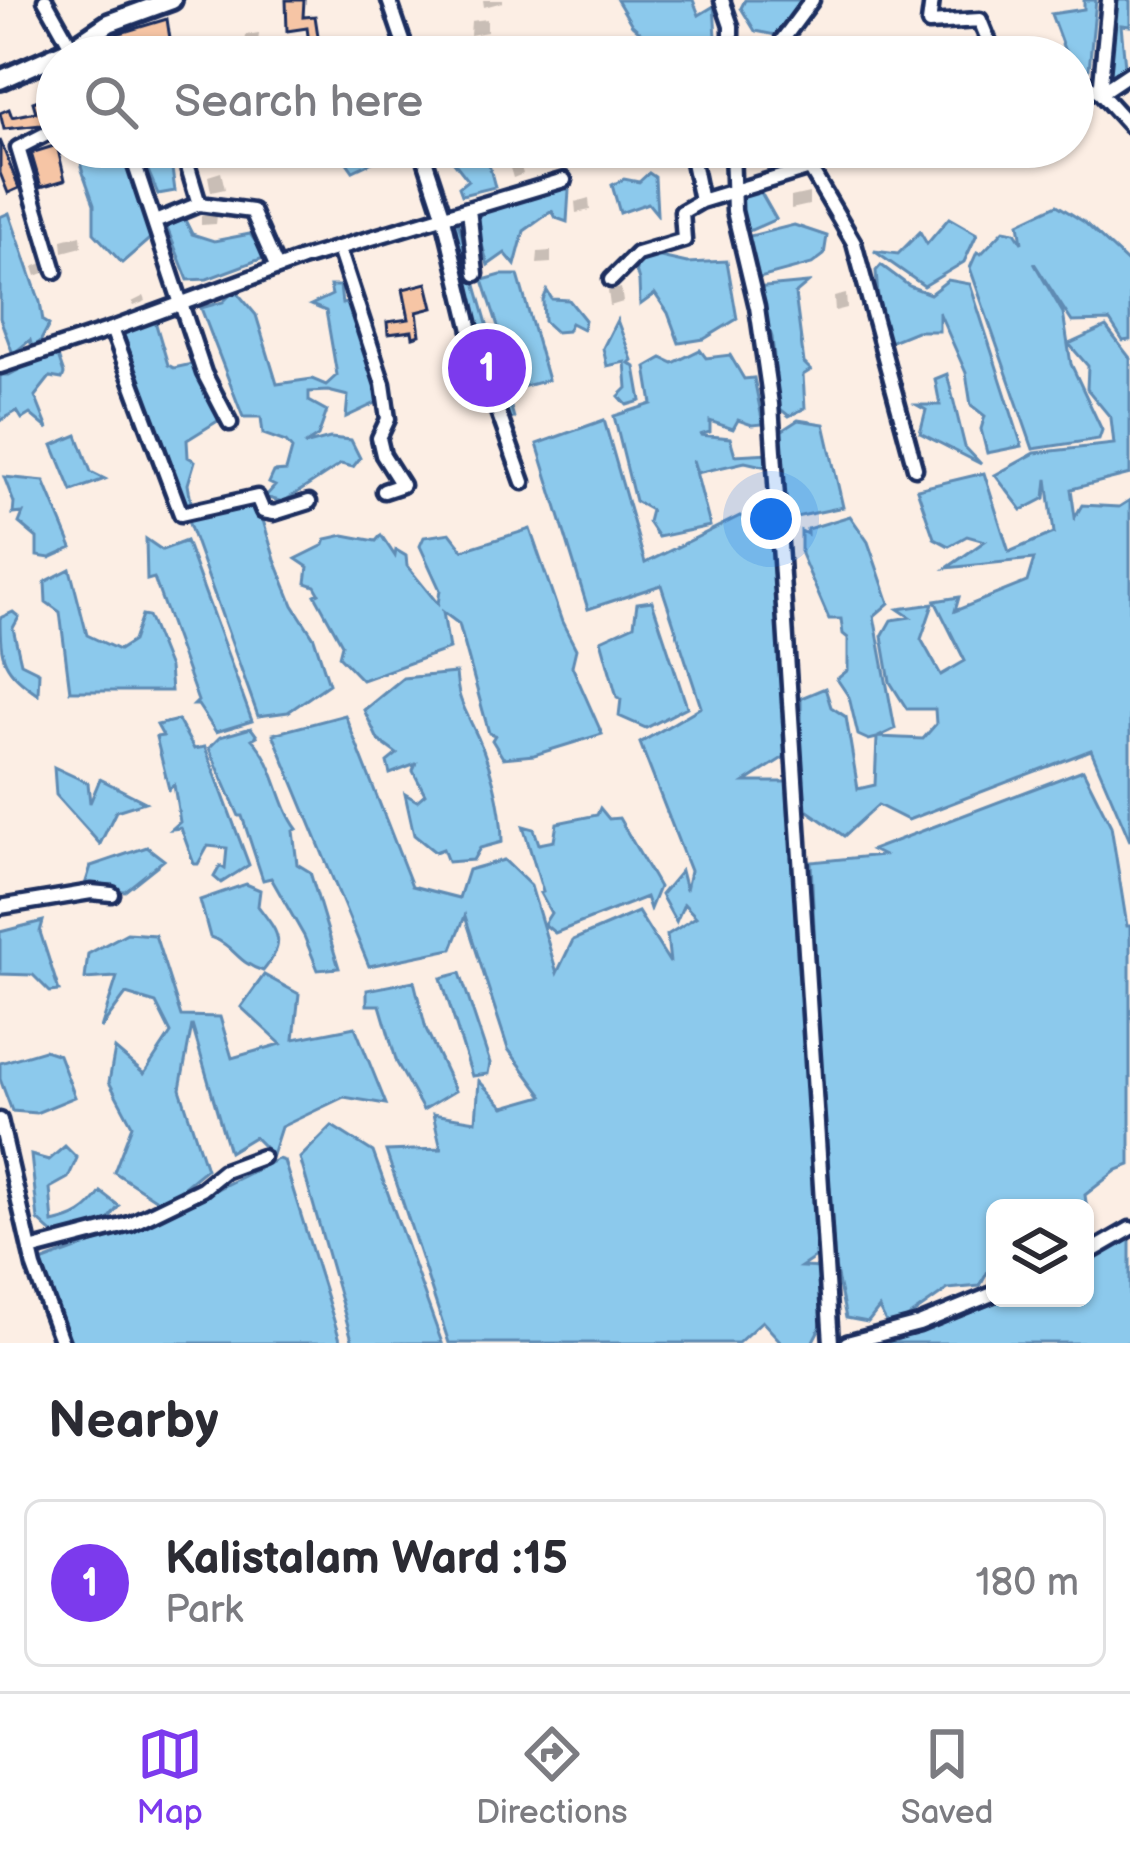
<!DOCTYPE html>
<style>
:root{--surface:#fff;--page:#f7f7f7;--text:#2b2b33;--muted:#7c7c81;--line:#e1e1e2;--accent:#7c3aed}
body{margin:0;font-family:"Balsamiq Sans",sans-serif;background:var(--page);color:var(--text)}
.controls{position:absolute;right:36px;bottom:36px;display:grid;overflow:hidden;border-radius:18px;box-shadow:0 3px 9px #0004}
.controls button{width:108px;height:108px;display:grid;place-items:center;padding:0;border:0;border-bottom:3px solid var(--line);background:var(--surface);color:var(--text);font:60px sans-serif}
.you{position:absolute;left:771px;top:519px;width:42px;height:42px;margin:-30px;border:9px solid #fff;border-radius:50%;background:#1a73e8;box-shadow:0 0 0 18px #1a73e833}
.badge{display:grid;place-items:center;width:78px;height:78px;border-radius:50%;background:var(--accent);color:#fff;font-size:39px;font-weight:700}
.pin{position:absolute;translate:-50% -50%;border:6px solid #fff;box-shadow:0 3px 12px #0006}
.list{margin:0;padding:0;list-style:none}
h2{display:flex;justify-content:space-between;align-items:center;height:156px;margin:0;padding:0 48px;font-size:51px}
h2 small{font-size:39px;font-weight:400;color:var(--muted)}
.list li{display:grid;grid-template-columns:78px 1fr auto;gap:36px;align-items:center;box-sizing:border-box;height:168px;margin:0 24px 24px;padding:0 24px;border:3px solid var(--line);border-radius:18px}
.list b{display:block;font-size:45px;white-space:nowrap}
.list p{margin:0;font-size:39px;white-space:nowrap;color:var(--muted)}
.list em{font-size:39px;font-style:normal;color:var(--muted)}
.icon{flex:none;width:66px;height:66px;fill:none;stroke:currentColor;stroke-width:2;stroke-linecap:round;stroke-linejoin:round}
.map{position:relative;flex:none;width:1130px;height:1343px;overflow:hidden}
.search{position:absolute;background:var(--surface);box-shadow:0 3px 9px #0004;left:36px;right:36px;top:36px;height:132px;display:flex;align-items:center;gap:30px;box-sizing:border-box;padding:0 42px;border-radius:66px;color:var(--muted);font-size:45px}
.sheet{height:348px;background:var(--surface)}
nav{display:flex;justify-content:space-around;align-items:center;box-sizing:border-box;height:168px;border-top:3px solid var(--line);background:var(--surface);font-size:33px;color:var(--muted)}
nav a{display:grid;justify-items:center;gap:6px}
nav .on{color:var(--accent)}
.map>svg:first-child{display:block}
.water{fill:#8cc9ec;stroke:#5f8bb3;stroke-width:3}
.shadow{fill:#0003}
.building{fill:#f6c5a5;stroke:#1b2f5e;stroke-width:3}
.lines{fill:none;stroke-linecap:round;stroke-linejoin:round}
.street-casing{stroke:#1b2f5e;stroke-width:21}
.secondary-casing{stroke:#1b2f5e;stroke-width:26}
.street{stroke:#fff;stroke-width:12}
.secondary{stroke:#fff;stroke-width:16}
</style>
<div class="map">
<svg width="1130" height="1343" viewBox="0 0 1130 1343">
<rect width="100%" height="100%" fill="#fceee4"/>
<filter id="ink" filterUnits="userSpaceOnUse"><feTurbulence type="fractalNoise" baseFrequency=".00833" numOctaves="2"/><feDisplacementMap in="SourceGraphic" scale="24" xChannelSelector="R" yChannelSelector="G"/><feConvolveMatrix kernelMatrix="1 2 1 2 8 2 1 2 1" color-interpolation-filters="sRGB"/></filter>
<g filter="url(#ink)">
<path class="water" d="M617,0H693L699,15L714,6L716,37L664,53L632,25Z
M745,0H807L797,19L775,35L755,31L741,8Z
M1084,0H1096L1089,69L1081,72L1064,49L1051,14L1084,9Z
M1110,0H1130V26L1121,25L1125,66L1108,77Z
M102,147H114L129,162L153,236L122,263L94,233V204L81,167L87,152Z
M138,147H169L175,191L158,194Z
M336,147H413L414,156L379,159L353,171Z
M451,147H487L485,150L495,187L462,195L459,187L468,180L450,157Z
M649,173L655,177L657,214L648,203L620,213L612,185L624,179L639,182Z
M558,185L569,190L567,222L556,218L552,211L524,231L515,265L505,253L488,265L474,217L478,209L542,195Z
M759,189L776,219L747,232L744,239L742,203L737,196Z
M1057,205L1084,222L1130,265V340L1123,341L1110,321L1072,322L1034,263L1063,313L1071,364L1102,430L1099,439L1033,449L970,268L977,252L981,254L1004,230L1015,232L1022,243L1019,223Z
M455,212L514,418L506,420L446,213Z
M9,213L40,302L43,321L49,325L40,342L32,347L30,340L13,354L0,318V217Z
M183,216L192,234L214,241L250,234L266,257L207,279L188,280L165,223Z
M949,218L977,234L964,262L924,286L874,251L898,254L920,232L927,244Z
M794,225L827,236L824,255L812,264L756,279L746,237Z
M656,256L687,263L727,261L737,319L704,339L679,343L668,313L655,294L640,305L639,281L633,261Z
M881,265L909,286L930,294L948,280L970,284L1022,446L987,453L981,429L985,416L971,405L966,373L939,312V331H916L887,343L881,334L876,271Z
M501,275H518L548,380L518,388L483,280Z
M808,283L795,294L804,363L811,370L803,375L805,408L789,416L779,408L772,337L754,288Z
M330,286H340L342,304L348,303L383,384L380,401L346,417L348,396L328,391L309,392V401L327,411L318,436L304,445L330,438L351,440L360,458L353,467L341,464L283,502L265,497L275,486L269,483L274,472L286,471L292,449L286,442L263,434L261,417H243L201,308L223,302L235,290L256,315L277,384L312,379L326,385L337,375L326,311L311,305L332,295Z
M547,291L552,299L569,300L585,320L583,329L571,323L567,331L556,332L544,321L543,300Z
M617,320L632,360L629,363L635,367L641,401L627,405L619,396L627,388L625,362L607,366L603,348Z
M155,321L168,365L174,368L192,364L221,419L187,440L188,457L195,461L188,484L192,508L185,511L123,332Z
M1106,327L1130,358V474L1071,489L1075,517L1082,505L1119,507L1130,500V841L1091,750L908,820L878,805L844,836L802,807L801,698L825,688L831,707L846,717L858,789L875,785L877,738L869,740L858,735L849,697L837,679L848,670V638L843,634L841,619H829L801,554V531L807,534V529L850,516L868,542L889,603L874,616L895,729L878,737L923,739L936,724L935,709H907L890,682L882,636L891,620L910,617L898,609L933,604L921,639L941,675L965,661L935,601L959,597L955,611L1027,582L1034,559L947,568L985,541L967,536L949,546L934,538L917,489L984,473L1009,552L1054,533L1047,479L1045,498L1022,510L995,475L1035,453L1114,444L1111,418L1087,389L1088,366L1069,344Z
M56,350L64,374L62,379L50,377L35,396L48,429L30,414L22,419L17,411L0,421V375H9Z
M700,350L706,358L730,355L744,379L754,378L763,424L752,425L738,420L733,429L710,421V432L700,435L730,438L735,455L769,453L771,457L767,467L745,462L697,473L693,460L710,526L658,537L648,522L651,510L635,501L614,416L652,404L646,367L662,358L673,363Z
M947,374L965,447L981,464L920,433L926,410L917,405H940L935,379Z
M604,420L645,563L740,516L776,530L789,754L745,782H795L819,1255L801,1267L823,1268L828,1312L812,1343H782L762,1321L738,1343H449L386,1151L441,1149L433,1114L476,1121L479,1081L504,1107L543,1096L508,1049L465,916L452,949L369,966L273,734L345,715L412,886L459,898L468,870L504,860L531,886L557,973L573,940L638,912L670,963L667,935L696,917L684,904L676,922L661,895L681,871L686,890L690,871L640,743L701,707L661,585L588,609L537,444Z
M798,420L824,424L843,507L791,518L782,494L778,433Z
M77,435L91,472L105,479L72,491L53,445Z
M4,477L44,481L72,548L50,558L37,556V538L19,523L23,513L13,514L14,503Z
M250,502L259,507L275,560L293,605L314,638L329,684L288,712L258,716L188,521Z
M530,529L562,622L576,649L572,666L602,734L534,755L503,758L492,740L495,735L489,733L459,624L443,612L449,649L362,680L339,656L342,644L315,595L319,593L315,586L306,583L308,567L296,559L324,545L326,539L344,535L376,541L381,535L395,556L396,550L406,556L407,566L438,604L440,590L420,546L424,537L450,533L463,550Z
M146,539L162,550L186,541L252,721L216,732L198,705H194L198,701L154,578L147,580Z
M70,569L87,635L119,650L133,641L142,615L148,616L169,668L171,691H70L60,612L46,602L45,582Z
M652,601L687,707L646,728L619,716L621,699L617,697L601,640L634,625L637,603Z
M13,612L19,617L13,628L21,663L39,672L38,694C3,670 0,660 0,618Z
M456,673C458,699 462,703 472,725C490,761 502,805 502,842L480,848L473,860L448,862L443,849L435,852L414,835L405,794L417,801L425,794L413,771L416,764L390,774L387,762L397,754L378,740L364,710L403,678Z
M178,720L194,749L205,747L249,865L221,883L214,877L220,866L225,869L227,848L208,846L198,864H194L181,828L172,829L180,822L174,785L169,789L156,737L163,736L157,725Z
M251,728L257,736L252,739C277,765 277,802 297,829L293,831L297,864L310,872L339,968L318,970L304,936L271,878L263,880L242,816H239L209,748L220,737Z
M54,767L88,783L90,803L100,779L145,802L116,811L100,844L56,795Z
M1083,770L1111,826L1127,926H1130V1165L1117,1170L1085,1195L1089,1225L1085,1230V1208H995V1258L980,1286L948,1289L890,1330L879,1308L868,1322L846,1318L828,1233L811,862L882,855L872,850Z
M600,808L609,819L619,818L659,887L650,909L646,897L555,933L544,924L551,913L540,893L543,892L523,826L534,829L539,844L554,841L557,823L597,815Z
M147,847L164,860L125,891L84,888L91,866Z
M246,884L260,890L258,906C279,934 287,942 263,971C235,962 235,945 210,937L200,900Z
M43,921L40,932L59,991L50,992L33,975L0,974V932Z
M127,933L155,935L181,1016L220,1017L232,1058L281,1044L241,1007L264,975L299,994L294,1039L355,1027L386,1104L344,1097L281,1127L272,1155L254,1137L229,1152L192,1025L180,1089L206,1169L163,1204L114,1172L132,1125L109,1082L115,1049L144,1074L171,1033L156,1003L126,994L101,1028L117,977L85,979L88,954Z
M460,973L490,1063L488,1074L472,1076L441,978Z
M414,981L426,1029L455,1091L423,1110L397,1063L380,1005H367V990Z
M44,1050L59,1055L75,1097L36,1113L12,1111L0,1079V1063Z
M332,1126L373,1152L442,1343H353L300,1158Z
M65,1146L77,1158L68,1178L50,1188L53,1223C76,1218 87,1212 101,1192L119,1206L106,1223L59,1239L38,1220L31,1155L49,1160Z
M278,1159L284,1161L341,1343H69L41,1262L152,1221Z
M1130,1235V1343H888L1008,1298H1085V1260Z"/>
<path class="shadow" d="M483,0H503V2L484,7Z
M487,19V32L470,35L471,21Z
M259,33L258,44L245,46L246,35Z
M520,164L523,174L513,178L510,168Z
M221,172L225,189L211,192L208,176Z
M809,193V205L791,209V197Z
M589,198L590,210L576,213L575,202Z
M217,216L216,224L201,225V216Z
M81,235L82,247L63,252L62,240Z
M551,251V263L537,264L538,252Z
M43,263L46,272L36,276L33,267Z
M621,288L623,302L610,306L608,291Z
M846,294L847,308L835,311L834,297Z
M144,296L146,301L134,306L132,302Z"/>
<path class="building" d="M286,0H304L303,17L315,16L321,56L311,57L307,28L287,31Z
M167,19L170,39L121,45L117,34Z
M47,97L54,118L41,125L4,129L0,113L9,109L12,117L36,112L33,102Z
M0,140L19,188L8,193L0,173Z
M57,145L65,180L41,187L31,153Z
M427,283L433,308L417,312L420,335L413,337L412,331L388,334L387,322L409,319L403,289Z"/>
<g class="lines">
<g class="street-casing">
<path id="street" d="M45,0L72,48
M389,0L406,50L403,57
M722,0L731,26V57
M932,0L929,23L980,20L995,57
M1109,0L1100,93L1130,126
M788,57L783,39L812,0
M1073,76L1100,93L1130,73
M129,147L204,373L230,423
M182,147L199,204
M421,147L443,214L475,347L523,482
M690,147L701,201L810,168L854,243L915,468
M732,147L734,211L757,307L771,404L831,1343
M795,147L796,156
M469,209L476,274
M155,222L199,204L252,211L277,268
M339,249L383,384L388,419L379,438L383,455L402,485L384,491
M55,271L18,148L57,128
M611,280L637,254L684,240L682,212L701,201
M0,366L112,329
M309,502L274,513L263,511L257,497L181,514L112,329L302,259L564,180
M0,907L91,892L112,894
M0,1120L34,1267L62,1343
M30,1250L130,1224L202,1189L224,1171L262,1157
M1085,1255L1130,1229
M847,1343L919,1324L995,1293"/>
</g>
<g class="secondary-casing">
<path id="secondary" d="M0,80L72,48L109,23L172,0"/>
</g>
<use href="#street" class="street"/>
<use href="#secondary" class="secondary"/>
</g>
</g>
</svg>
<div class="controls">
<button><svg class="icon" aria-label="layers" viewBox="0 0 24 24"><path d="M12 4l9 5-9 5-9-5zM3 14l9 5 9-5"/></svg></button>
</div>
<div class="you"></div>
<div class="pin badge" style="left:487px;top:368px">1</div>
<div class="search"><svg class="icon" aria-label="search" viewBox="0 0 24 24"><circle cx="10" cy="10" r="6"/><path d="M15 15l6 6"/></svg>Search here</div>
</div>
<section class="sheet">
<h2>Nearby<small></small></h2>
<ul class="list">
<li><span class="badge">1</span><div><b>Kalistalam Ward :15</b><p>Park</p></div><em>180 m</em></li>
</ul>
</section>
<nav>
<a class="on"><svg class="icon" aria-label="map" viewBox="0 0 24 24"><path d="M3 6l6-2 6 2 6-2v14l-6 2-6-2-6 2zM9 4v14M15 6v14"/></svg>Map</a>
<a><svg class="icon" aria-label="directions" viewBox="0 0 24 24"><path d="M12 3l9 9-9 9-9-9zM9 14v-3h6M13 9l2 2-2 2"/></svg>Directions</a>
<a><svg class="icon" aria-label="saved" viewBox="0 0 24 24"><path d="M7 4h10v16l-5-4-5 4z"/></svg>Saved</a>
</nav>
